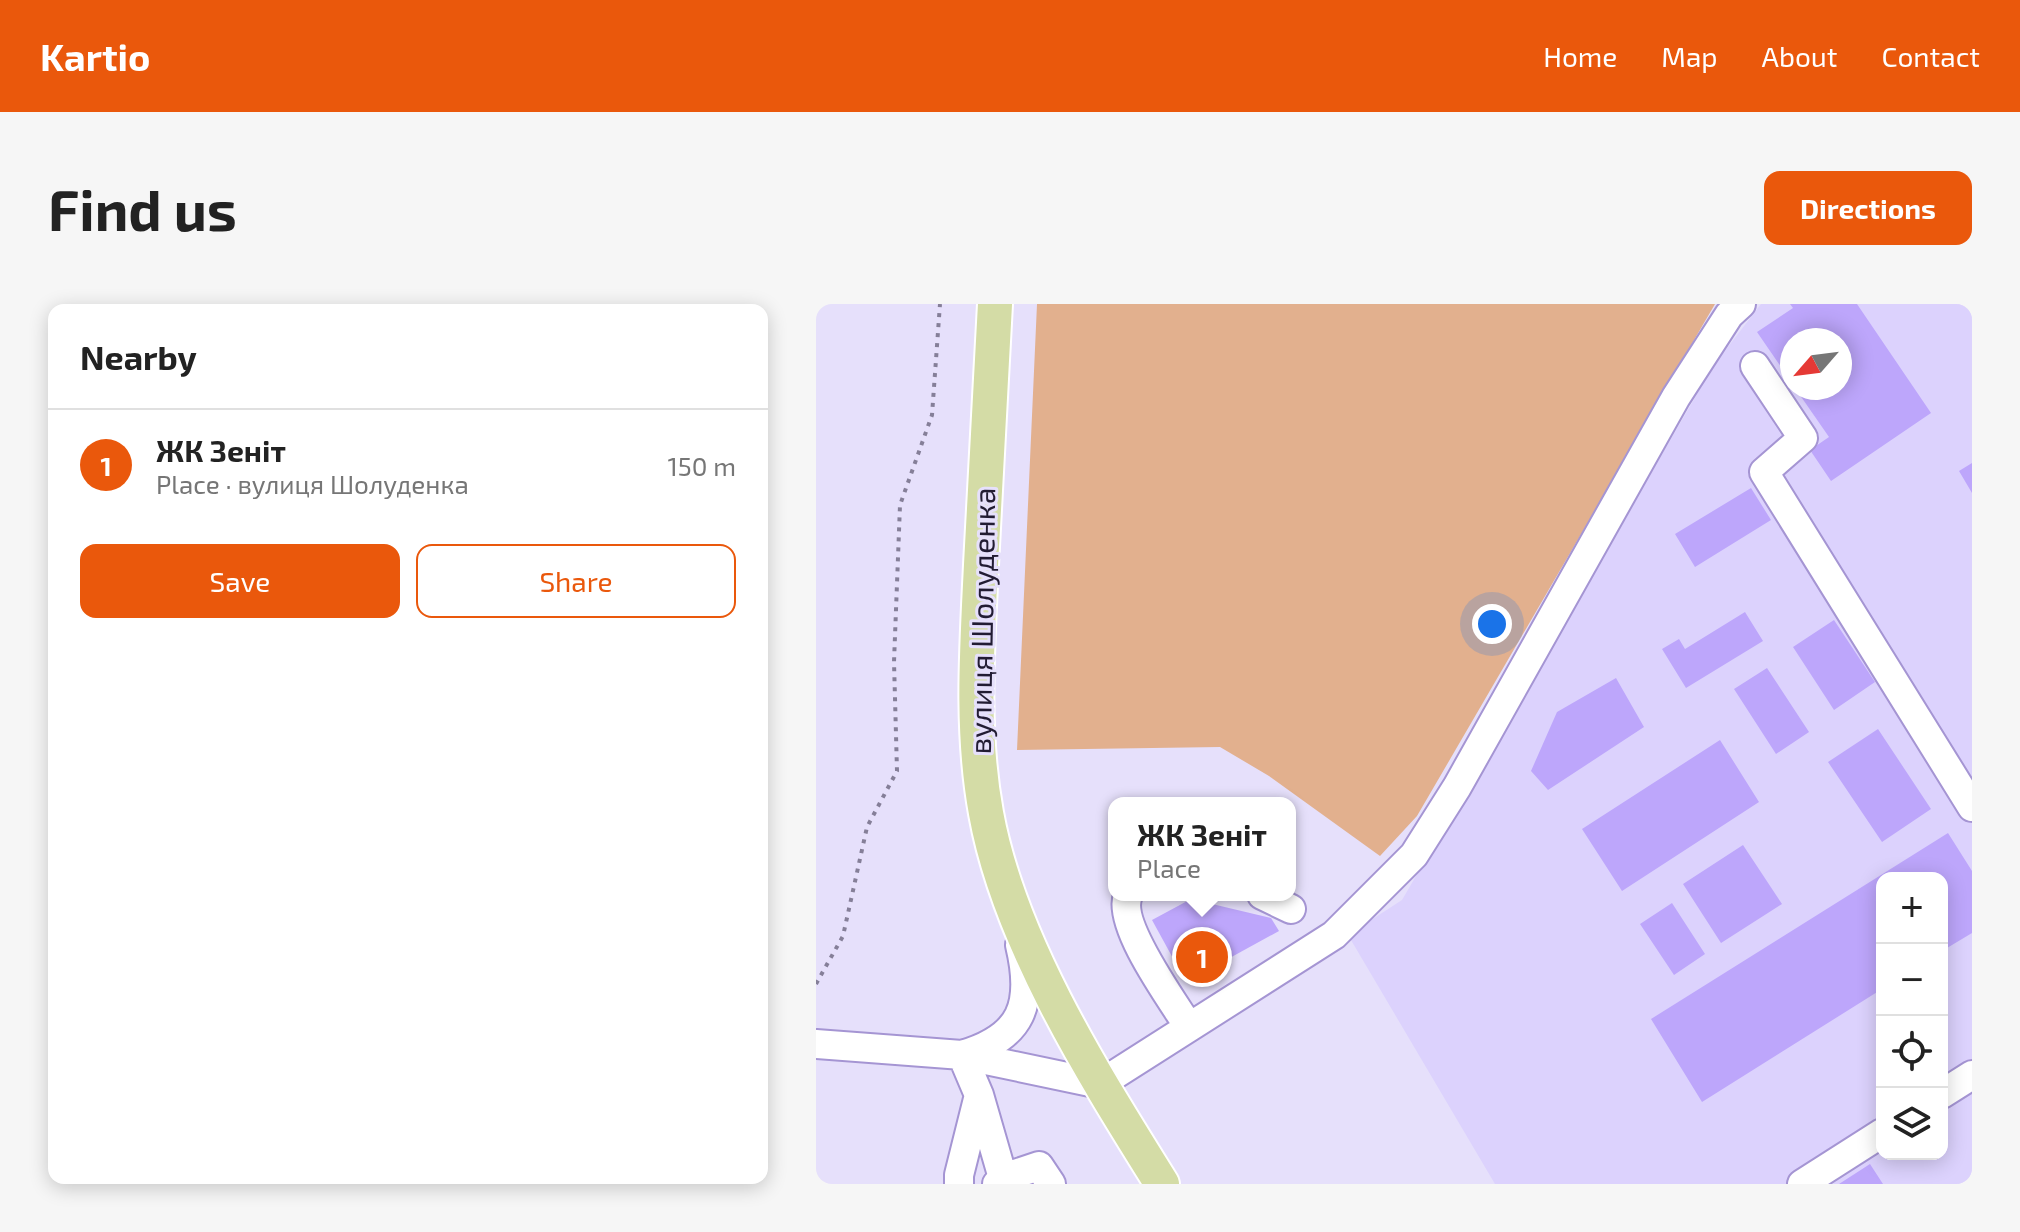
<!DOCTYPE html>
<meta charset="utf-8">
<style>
:root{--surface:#fff;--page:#f6f6f6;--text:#222;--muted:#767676;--line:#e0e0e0;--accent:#ea580c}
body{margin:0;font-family:"Exo 2",sans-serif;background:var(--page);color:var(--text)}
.controls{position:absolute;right:24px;bottom:24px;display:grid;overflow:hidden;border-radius:16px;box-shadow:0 4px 20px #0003}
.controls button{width:72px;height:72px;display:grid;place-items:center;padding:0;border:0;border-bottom:2px solid var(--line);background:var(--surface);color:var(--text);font:40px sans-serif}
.compass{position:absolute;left:964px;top:24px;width:72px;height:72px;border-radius:50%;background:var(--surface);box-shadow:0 4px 20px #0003;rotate:242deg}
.you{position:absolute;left:676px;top:320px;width:28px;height:28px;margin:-20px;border:6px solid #fff;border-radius:50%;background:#1a73e8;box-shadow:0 0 0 12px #1a73e833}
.badge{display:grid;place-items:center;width:52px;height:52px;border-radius:50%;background:var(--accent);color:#fff;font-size:26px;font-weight:700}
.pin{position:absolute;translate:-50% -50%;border:4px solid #fff;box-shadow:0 2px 8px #0006}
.popup{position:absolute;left:292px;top:493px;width:188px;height:104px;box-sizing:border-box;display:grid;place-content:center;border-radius:16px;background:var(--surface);filter:drop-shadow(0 2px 6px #0005);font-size:26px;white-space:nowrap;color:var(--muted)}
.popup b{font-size:30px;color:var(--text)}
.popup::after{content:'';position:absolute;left:50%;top:100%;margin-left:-16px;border:16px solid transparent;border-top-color:var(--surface)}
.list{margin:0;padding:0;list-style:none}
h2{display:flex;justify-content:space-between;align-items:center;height:104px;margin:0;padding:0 32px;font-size:34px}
h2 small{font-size:26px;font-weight:400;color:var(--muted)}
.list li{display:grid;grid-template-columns:52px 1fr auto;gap:24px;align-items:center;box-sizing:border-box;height:112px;padding:0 32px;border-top:2px solid var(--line)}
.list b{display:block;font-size:30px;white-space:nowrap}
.list p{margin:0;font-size:26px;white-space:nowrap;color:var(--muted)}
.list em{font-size:26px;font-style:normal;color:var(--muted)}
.actions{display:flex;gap:16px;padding:24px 32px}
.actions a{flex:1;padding:18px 0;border:2px solid var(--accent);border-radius:16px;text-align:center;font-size:28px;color:var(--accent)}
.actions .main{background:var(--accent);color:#fff}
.icon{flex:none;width:44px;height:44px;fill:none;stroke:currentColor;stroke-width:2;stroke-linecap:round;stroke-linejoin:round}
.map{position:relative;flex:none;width:1156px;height:880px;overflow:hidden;border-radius:16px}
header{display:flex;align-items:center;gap:48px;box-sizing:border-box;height:112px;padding:0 40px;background:var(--accent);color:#fff}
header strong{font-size:38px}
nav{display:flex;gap:44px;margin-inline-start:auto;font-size:28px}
.intro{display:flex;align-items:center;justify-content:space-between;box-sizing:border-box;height:192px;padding:0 48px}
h1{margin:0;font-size:56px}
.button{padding:20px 36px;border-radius:16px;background:var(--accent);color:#fff;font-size:28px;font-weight:700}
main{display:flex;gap:48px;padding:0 48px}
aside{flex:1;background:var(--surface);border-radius:16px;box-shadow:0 4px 20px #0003}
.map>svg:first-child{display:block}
.built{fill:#dcd2fd;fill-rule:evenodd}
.green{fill:#e2b08e}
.building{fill:#bda6fb}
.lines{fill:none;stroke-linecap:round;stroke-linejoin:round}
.minor-casing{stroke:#a595d3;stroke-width:32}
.major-casing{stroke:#fff;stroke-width:38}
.path{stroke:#857f98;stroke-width:4;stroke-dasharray:4 6;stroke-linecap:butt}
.minor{stroke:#fff;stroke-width:28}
.major{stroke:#d4dca6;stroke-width:34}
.labels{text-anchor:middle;stroke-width:6;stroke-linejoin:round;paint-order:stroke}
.street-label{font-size:30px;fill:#221c33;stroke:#e6e0fb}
</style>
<header>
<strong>Kartio</strong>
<nav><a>Home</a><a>Map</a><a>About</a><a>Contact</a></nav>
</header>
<div class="intro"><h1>Find us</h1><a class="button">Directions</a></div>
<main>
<aside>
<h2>Nearby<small></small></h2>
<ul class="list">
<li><span class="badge">1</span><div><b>ЖК Зеніт</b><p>Place · вулиця Шолуденка</p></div><em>150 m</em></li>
</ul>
<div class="actions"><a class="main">Save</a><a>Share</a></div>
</aside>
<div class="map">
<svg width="1156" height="880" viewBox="0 0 1156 880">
<rect width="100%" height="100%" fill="#e6e0fb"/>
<path class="built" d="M945,0H1156V880H679L532,631L586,596L898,61ZM976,36H1024V84H976ZM1066,574H1126V850H1066Z"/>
<path class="green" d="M221,0H899L601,512L564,552L453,472L404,443L201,446Z"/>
<path class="building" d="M974,0H1041L1115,109L1015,177L994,146L1013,133L979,84H1024V36H976V79L941,28L977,4Z
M1156,159V189L1143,167Z
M935,184L955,216L879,263L859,230Z
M929,308L947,337L870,384L846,345L863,335L869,345Z
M1018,316L1059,378L1018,406L977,343Z
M951,364L993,428L960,450L918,385Z
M800,374L828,423L732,486L715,467L741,408Z
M1062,425L1115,505L1066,538L1012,458Z
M904,436L943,498L806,587L766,525Z
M1132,529L1156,567V629L1126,647V574H1066V685L886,798L835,715Z
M927,541L966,600L905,639L867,580Z
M375,595L455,614L463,627L370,678L336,616Z
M856,599L889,650L858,671L824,620Z
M1054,860L1067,880H1023Z"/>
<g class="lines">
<g class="minor-casing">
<path id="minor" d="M939,62L987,134L948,168L1156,503
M312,591C300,620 356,696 373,723
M446,591L475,605
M0,740L146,751L284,780L518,631L598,551L641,483L860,93L913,11L925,0
M1126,790L1156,771
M163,791L187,874L181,880
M187,874L223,862L235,880
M143,880V871L163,791L146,751C207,733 218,700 204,641
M986,880L1066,829"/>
</g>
<g class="major-casing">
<path id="major" d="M179,0C174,87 170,174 165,261C161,344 155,427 170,509C193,637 278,771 346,880"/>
</g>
<path class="path" d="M0,680L27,632L51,523L81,467L78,358L84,201L116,111L124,0"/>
<use href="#minor" class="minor"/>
<use href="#major" class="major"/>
</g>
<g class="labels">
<g class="street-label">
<text transform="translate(167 317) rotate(-89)" y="10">вулиця Шолуденка</text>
</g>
</g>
</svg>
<div class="controls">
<button>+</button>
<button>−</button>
<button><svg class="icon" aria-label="locate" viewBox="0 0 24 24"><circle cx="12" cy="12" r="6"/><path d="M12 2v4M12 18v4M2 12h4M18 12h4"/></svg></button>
<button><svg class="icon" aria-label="layers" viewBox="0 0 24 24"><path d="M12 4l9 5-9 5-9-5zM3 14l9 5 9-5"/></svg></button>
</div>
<svg class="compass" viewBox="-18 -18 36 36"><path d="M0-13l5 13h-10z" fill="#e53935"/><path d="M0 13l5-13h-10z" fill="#767676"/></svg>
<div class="you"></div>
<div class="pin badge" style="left:386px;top:653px">1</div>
<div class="popup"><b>ЖК Зеніт</b>Place</div>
</div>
</main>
